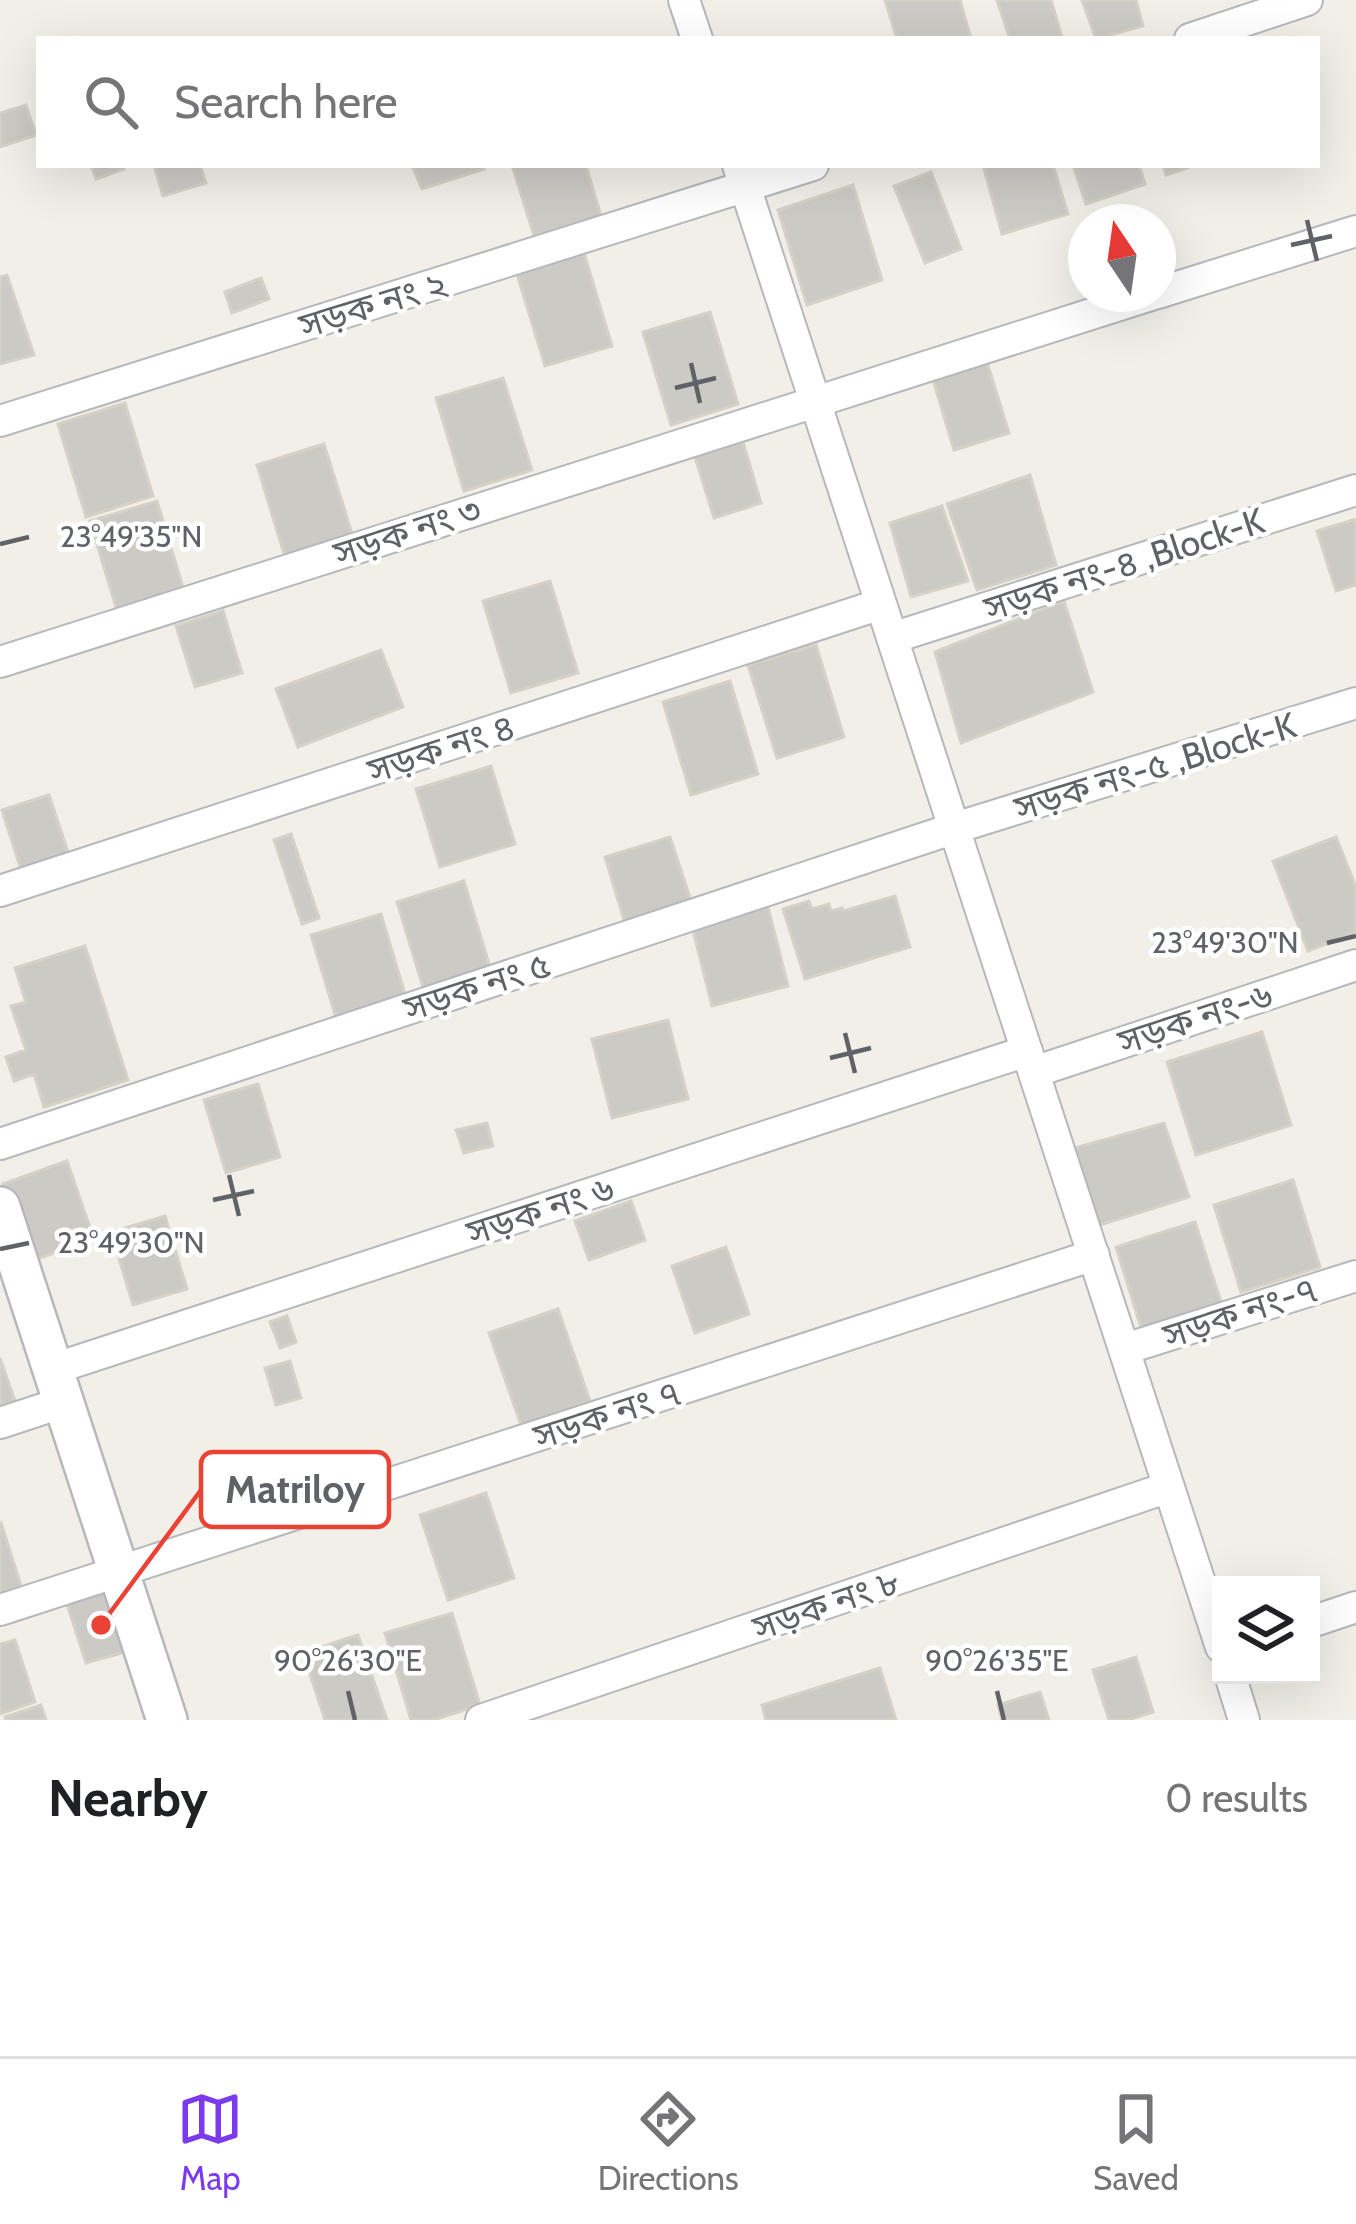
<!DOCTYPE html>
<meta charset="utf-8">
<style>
:root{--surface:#fff;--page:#f6f6f6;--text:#202124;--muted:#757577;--line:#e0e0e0;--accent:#7c3aed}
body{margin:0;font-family:Cabin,"Noto Sans Bengali",sans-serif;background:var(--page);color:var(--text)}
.controls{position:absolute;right:36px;bottom:36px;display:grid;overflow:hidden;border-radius:0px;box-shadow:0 12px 48px #0002}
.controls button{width:108px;height:108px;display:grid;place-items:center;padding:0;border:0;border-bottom:3px solid var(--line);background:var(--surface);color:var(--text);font:60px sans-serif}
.compass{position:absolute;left:1068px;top:204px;width:108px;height:108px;border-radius:50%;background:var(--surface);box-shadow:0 12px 48px #0002;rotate:347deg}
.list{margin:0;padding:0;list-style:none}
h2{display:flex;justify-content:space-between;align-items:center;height:156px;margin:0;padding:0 48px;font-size:51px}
h2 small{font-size:39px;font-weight:400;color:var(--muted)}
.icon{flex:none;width:66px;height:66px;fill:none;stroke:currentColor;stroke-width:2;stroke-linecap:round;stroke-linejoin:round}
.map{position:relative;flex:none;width:1356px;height:1720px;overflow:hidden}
.search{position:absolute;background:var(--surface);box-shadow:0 12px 48px #0002;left:36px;right:36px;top:36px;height:132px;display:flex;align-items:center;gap:30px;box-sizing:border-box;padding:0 42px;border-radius:0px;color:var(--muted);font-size:45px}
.sheet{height:336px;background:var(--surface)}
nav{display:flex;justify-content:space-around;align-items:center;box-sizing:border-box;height:168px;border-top:3px solid var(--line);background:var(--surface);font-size:33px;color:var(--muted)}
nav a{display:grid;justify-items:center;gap:6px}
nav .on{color:var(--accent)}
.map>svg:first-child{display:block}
.building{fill:#cccac5;stroke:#d6d1c6;stroke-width:3}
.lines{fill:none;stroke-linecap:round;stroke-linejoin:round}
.minor-casing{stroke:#b5b8bc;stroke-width:34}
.tertiary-casing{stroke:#b5b8bc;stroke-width:44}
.minor{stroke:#fff;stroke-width:30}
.tertiary{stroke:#fff;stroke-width:39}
.ticks{fill:none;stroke:#5f6368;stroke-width:4.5}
.labels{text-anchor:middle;stroke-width:9;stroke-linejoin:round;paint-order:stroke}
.street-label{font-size:36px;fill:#5f6368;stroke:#fff}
.ticks-label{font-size:30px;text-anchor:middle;fill:#5f6368;stroke:#fff;stroke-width:9;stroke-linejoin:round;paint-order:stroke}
.leader{fill:none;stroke:#ea4335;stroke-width:4.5}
.callout-dot{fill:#ea4335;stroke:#fff;stroke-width:4.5}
.callout{fill:#fff;stroke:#ea4335;stroke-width:4.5}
.callout-label{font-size:39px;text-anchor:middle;font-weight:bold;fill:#5f6368}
</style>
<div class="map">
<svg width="1356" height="1720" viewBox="0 0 1356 1720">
<rect width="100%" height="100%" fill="#f1efe8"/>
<path class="building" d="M885,0H960L971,39H897Z
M997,0H1051L1062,37L1010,39Z
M1082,0H1136L1143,26L1096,39Z
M26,105L36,135L0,147V113Z
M91,165H123L124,169L96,179Z
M154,165H200L206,183L163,196Z
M423,165H482L484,169L422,189L413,168Z
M512,165H586L601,216L534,236Z
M983,165H1053L1068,214L1002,234Z
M1073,165H1139L1145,184L1086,204Z
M1163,165H1195L1166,175Z
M931,172L961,249L925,263L894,186Z
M853,185L882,280L807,305L778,210Z
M584,253L612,346L545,366L517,274Z
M7,275L34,355L0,364V277Z
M261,278L269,299L232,313L225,292Z
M710,312L738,404L671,425L643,332Z
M986,359L1009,433L954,450L932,376Z
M503,378L532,470L464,491L436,398Z
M125,403L153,496L86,517L58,424Z
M743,442L761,503L714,518L695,457Z
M324,444L353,537L285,557L257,465Z
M1030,475L1056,565L977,590L947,504Z
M157,501L185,594L118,614L90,521Z
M942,506L968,581L911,597L890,523Z
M1356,519V585L1336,591L1317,531Z
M550,581L578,673L511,693L483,601Z
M1064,601L1093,692L961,743L935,652Z
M223,611L242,673L195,687L176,626Z
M816,645L844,737L777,758L748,665Z
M381,650L403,707L298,747L276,689Z
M730,681L758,774L691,795L663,702Z
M491,766L515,844L440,867L416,789Z
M49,795L69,855L21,870L2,810Z
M291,834L319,918L302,924L274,840Z
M670,837L691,901L625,923L605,857Z
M1336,837L1356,887V932L1308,951L1273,861Z
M464,881L492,974L425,994L397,902Z
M895,896L910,947L805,979L783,909L809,901L812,909L829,904L831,911L842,908L843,911Z
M768,907L788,986L712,1006L692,926Z
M381,914L407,1001L337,1021L311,935Z
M85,946L128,1080L44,1107L34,1074L14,1081L6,1057L26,1050L11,1006L26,1002L15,968Z
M668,1020L688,1099L612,1118L592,1039Z
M1262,1032L1291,1125L1196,1155L1167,1062Z
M258,1084L280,1157L226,1173L204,1100Z
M487,1123L493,1146L464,1153L456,1130Z
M1164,1123L1189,1197L1097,1226L1071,1149Z
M67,1161L94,1239L31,1261L3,1184Z
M1293,1180L1320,1267L1241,1292L1214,1205Z
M631,1201L645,1240L589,1260L575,1221Z
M165,1216L187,1289L133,1305L111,1232Z
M1195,1222L1223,1308L1143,1334L1116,1247Z
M726,1247L749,1314L695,1333L672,1266Z
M558,1309L590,1401L521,1425L489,1333Z
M287,1316L296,1342L280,1348L270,1322Z
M0,1358L15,1401L0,1406Z
M290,1361L301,1398L276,1405L265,1368Z
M486,1493L514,1578L448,1600L420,1515Z
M1,1523L22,1589L0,1595V1524Z
M116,1585L136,1649L86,1663L66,1601Z
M452,1613L480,1705L433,1720H411L385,1633Z
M358,1635L387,1720H325L303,1653Z
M15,1640L35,1702L0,1714V1644Z
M1136,1657L1153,1712L1128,1720H1109L1093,1670Z
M880,1668L896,1720H766L762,1705Z
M1040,1692L1049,1720H1002L998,1705Z
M41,1705L46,1720H6L5,1717Z"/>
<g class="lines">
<g class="minor-casing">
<path id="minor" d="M684,0L697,39
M1190,39L1307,0
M738,165L1221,1647
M1158,293L1356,231
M0,421L813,165
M892,638L1356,490
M0,662L1154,294
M0,891L881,604
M1034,1072L1356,965
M0,1144L955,828L1356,703
M1125,1349L1356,1276
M53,1369L1027,1051
M0,1423L64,1402
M0,1610L1094,1255
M1311,1622L1356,1607
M1230,1675L1244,1720
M481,1720L1169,1487"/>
</g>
<g class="tertiary-casing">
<path id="tertiary" d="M0,1207L167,1720"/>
</g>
<use href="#minor" class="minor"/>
<use href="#tertiary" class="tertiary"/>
</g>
<path class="ticks" d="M1307,220L1317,261M1291,245L1332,236M691,363L700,403M675,388L716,378M0,544L29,537M1327,943L1356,936M845,1033L855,1073M830,1058L871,1048M229,1175L239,1216M213,1200L254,1191M0,1249L29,1243M348,1691L355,1720M997,1691L1004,1720"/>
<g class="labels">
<g class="street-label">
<text transform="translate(373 304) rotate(-17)" y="13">সড়ক নং ২</text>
<text transform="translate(407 531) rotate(-18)" y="13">সড়ক নং ৩</text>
<text transform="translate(1124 564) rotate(-18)" y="13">সড়ক নং-৪ ,Block-K</text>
<text transform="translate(441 748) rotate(-18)" y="13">সড়ক নং ৪</text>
<text transform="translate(1155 766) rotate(-17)" y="13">সড়ক নং-৫ ,Block-K</text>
<text transform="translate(477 986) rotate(-18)" y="13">সড়ক নং ৫</text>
<text transform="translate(1195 1018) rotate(-18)" y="13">সড়ক নং-৬</text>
<text transform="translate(540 1210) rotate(-18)" y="13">সড়ক নং ৬</text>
<text transform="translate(1240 1312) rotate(-18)" y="13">সড়ক নং-৭</text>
<text transform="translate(607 1414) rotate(-18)" y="13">সড়ক নং ৭</text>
<text transform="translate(826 1604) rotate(-19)" y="13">সড়ক নং ৮</text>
</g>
</g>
<g class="ticks-label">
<text x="131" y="547">23°49'35"N</text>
<text x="1225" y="953">23°49'30"N</text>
<text x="131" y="1253">23°49'30"N</text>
<text x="348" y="1671">90°26'30"E</text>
<text x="997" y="1671">90°26'35"E</text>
</g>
<path class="leader" d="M101 1625L201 1490"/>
<circle class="callout-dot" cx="101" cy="1625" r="12"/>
<rect class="callout" x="201" y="1452" width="188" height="75" rx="12"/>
<g class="callout-label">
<text x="295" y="1503">Matriloy</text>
</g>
</svg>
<div class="controls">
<button><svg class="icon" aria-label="layers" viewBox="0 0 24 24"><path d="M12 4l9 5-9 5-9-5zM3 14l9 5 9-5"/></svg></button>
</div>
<svg class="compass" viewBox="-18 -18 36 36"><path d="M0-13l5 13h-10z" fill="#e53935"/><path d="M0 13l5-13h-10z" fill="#757577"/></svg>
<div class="search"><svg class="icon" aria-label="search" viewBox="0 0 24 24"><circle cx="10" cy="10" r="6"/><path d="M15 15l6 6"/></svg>Search here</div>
</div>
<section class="sheet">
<h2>Nearby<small>0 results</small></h2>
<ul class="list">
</ul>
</section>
<nav>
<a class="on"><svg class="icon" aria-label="map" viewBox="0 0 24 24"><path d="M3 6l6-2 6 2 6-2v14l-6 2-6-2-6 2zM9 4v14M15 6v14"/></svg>Map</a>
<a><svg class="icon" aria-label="directions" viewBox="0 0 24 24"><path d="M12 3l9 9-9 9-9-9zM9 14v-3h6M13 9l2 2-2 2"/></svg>Directions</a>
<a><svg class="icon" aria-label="saved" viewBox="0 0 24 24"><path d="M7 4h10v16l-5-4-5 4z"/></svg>Saved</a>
</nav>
